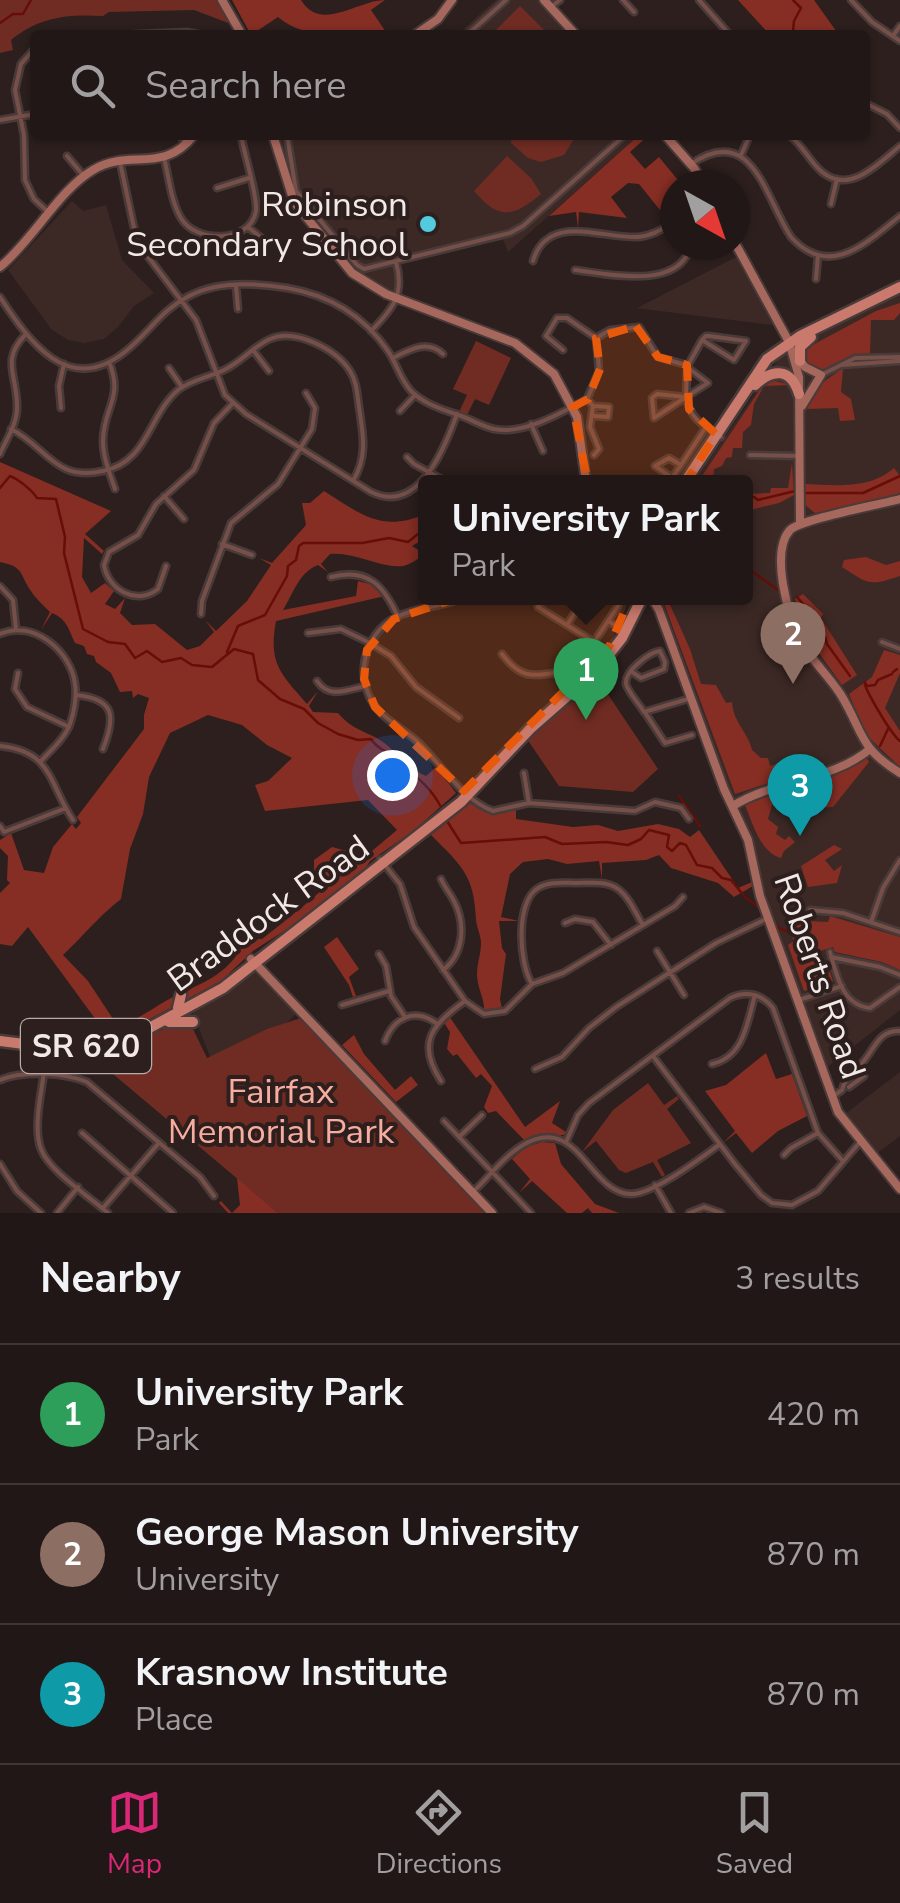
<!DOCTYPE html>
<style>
:root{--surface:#211716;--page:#29201f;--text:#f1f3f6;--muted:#a29fa1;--line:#3e3635;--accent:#db2777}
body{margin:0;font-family:"Nunito Sans",sans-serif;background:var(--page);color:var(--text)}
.compass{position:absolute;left:660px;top:170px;width:90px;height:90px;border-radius:50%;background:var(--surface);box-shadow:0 2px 8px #0004;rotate:140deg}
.you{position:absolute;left:392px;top:775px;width:35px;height:35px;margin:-25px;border:8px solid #fff;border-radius:50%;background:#1a73e8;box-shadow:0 0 0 15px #1a73e833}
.badge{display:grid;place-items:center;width:65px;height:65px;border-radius:50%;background:var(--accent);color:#fff;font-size:32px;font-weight:700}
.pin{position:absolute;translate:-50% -82px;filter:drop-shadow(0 2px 5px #0008)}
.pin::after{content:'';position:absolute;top:52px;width:35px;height:30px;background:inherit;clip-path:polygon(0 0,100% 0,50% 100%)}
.popup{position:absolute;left:418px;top:475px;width:335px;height:130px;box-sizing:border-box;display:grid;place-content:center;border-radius:10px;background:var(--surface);filter:drop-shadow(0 2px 8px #0005);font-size:32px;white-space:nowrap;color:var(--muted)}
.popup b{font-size:38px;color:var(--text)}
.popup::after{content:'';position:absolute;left:50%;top:100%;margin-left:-20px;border:20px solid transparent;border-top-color:var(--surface)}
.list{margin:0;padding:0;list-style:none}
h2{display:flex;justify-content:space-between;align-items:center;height:130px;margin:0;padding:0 40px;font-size:42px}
h2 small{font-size:32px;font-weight:400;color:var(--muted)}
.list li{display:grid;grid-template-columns:65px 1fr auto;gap:30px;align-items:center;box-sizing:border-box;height:140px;padding:0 40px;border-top:2px solid var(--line)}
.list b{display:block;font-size:38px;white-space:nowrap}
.list p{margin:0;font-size:32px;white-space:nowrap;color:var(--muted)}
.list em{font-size:32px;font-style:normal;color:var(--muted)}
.icon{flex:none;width:55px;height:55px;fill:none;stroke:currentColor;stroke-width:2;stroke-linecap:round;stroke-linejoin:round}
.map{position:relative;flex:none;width:900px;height:1213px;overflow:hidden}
.search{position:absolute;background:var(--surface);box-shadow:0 2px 8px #0004;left:30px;right:30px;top:30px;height:110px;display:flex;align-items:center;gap:25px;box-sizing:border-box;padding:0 35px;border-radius:10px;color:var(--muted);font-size:38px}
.sheet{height:550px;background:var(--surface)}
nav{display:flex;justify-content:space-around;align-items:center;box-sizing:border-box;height:140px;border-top:2px solid var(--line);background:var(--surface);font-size:28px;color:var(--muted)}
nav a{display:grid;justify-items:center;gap:5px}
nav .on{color:var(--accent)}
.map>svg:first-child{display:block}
.built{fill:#3c2925}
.green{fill:#702c23}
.forest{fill:#862e24;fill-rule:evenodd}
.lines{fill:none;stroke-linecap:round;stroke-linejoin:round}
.stream{stroke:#660e07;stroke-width:2.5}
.street-casing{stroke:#483b39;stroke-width:9}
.secondary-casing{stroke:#483b39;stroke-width:12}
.primary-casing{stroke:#483b39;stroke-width:15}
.street{stroke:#774f49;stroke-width:4}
.secondary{stroke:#a6675d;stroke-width:8}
.primary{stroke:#ca7a6d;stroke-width:10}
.marked{fill:#e8590c;fill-opacity:0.2;stroke:#e8590c;stroke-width:8;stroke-dasharray:20 12;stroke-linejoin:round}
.poi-dot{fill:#54cade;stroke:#2c1f1d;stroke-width:4}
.labels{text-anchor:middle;stroke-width:8;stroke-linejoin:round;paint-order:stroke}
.shield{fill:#2c1f1d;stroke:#b7acaa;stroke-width:2.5}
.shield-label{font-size:32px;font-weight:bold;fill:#f2e9e7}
.poi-label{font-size:35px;fill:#f2e9e7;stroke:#2c1f1d;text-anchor:end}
.street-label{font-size:35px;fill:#f2e9e7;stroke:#2c1f1d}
.park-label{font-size:35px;fill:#f7ac9f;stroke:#2c1f1d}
</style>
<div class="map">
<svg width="900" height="1213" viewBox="0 0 900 1213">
<rect width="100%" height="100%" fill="#2c1f1d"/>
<path class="built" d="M496,0H543L574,35H457Z
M280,135H639L508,252L502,237L398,262L400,293L383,287L360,272L306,212L290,179Z
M72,201L83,211L106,205L122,260L154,293L134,306L118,327L104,339L85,343L68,340L52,330L8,270Z
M736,257L773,325L636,308L639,307Z
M900,295V1010L825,1069L761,892L750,834L730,798L658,598H746V482H694L778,360L819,335Z
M255,972L293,1008L299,1011L271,1038L213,1064L192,1011L222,995Z
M900,1072V1136L875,1155L851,1129L845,1114Z"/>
<path class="green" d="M0,0H218L231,24L194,10L109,12L103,16C68,14 39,17 11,40L13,50L0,53Z
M520,6L549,35H501L496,30Z
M512,135H572L574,139L564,155L541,162L528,158L511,143Z
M507,156L531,178L541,194C512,218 499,220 474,191Z
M476,341L511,358L489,405L475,399L467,415L459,412L467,395L453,389Z
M597,678L658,769L633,792L559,786L527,739Z
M301,1018L485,1213H278L87,1052L123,1046L178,1023L193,1029L207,1058L267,1029Z
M648,1083L664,1105L677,1096L679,1099L667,1109L691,1143L657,1160L665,1175L662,1177L653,1162L626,1173L619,1170L596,1141L582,1152L613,1110Z"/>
<path class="forest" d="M232,0H301C321,33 358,0 385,0L371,10L386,32L382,35C347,35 305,40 278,17L251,35Z
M738,0H814L839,35H770Z
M639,135H649L630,152L645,169L659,157L682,185H675V202L660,210L639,184L628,183L611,197L627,218L579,212L578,228L576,212L549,216Z
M900,303V313L894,320H871L870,353L823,369L815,368L803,359L807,348L876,311Z
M843,368L841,392L851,399L855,420L840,421L838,408L807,409L819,385Z
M767,379L791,385L764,386L754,404L751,425L743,432L742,448H733L732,457L726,458L722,466L714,469L713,482H698Z
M0,462L111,511L85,534L104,551L102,554L84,538L82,577L91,593L105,583L114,591L105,604L115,609L125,598L120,613L132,625L155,624L187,650L200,646L214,632L205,620L216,631L247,601L271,565L259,558L272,563L306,525L302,503H310L324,491C361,514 381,533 426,514V538L412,546L425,554C419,558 410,565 403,566C381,569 357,552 330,554L321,564L328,572L318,565C299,572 293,594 283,610L356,596L358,581L374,585L385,596L276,621C268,664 281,674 307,704L318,691L309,706L313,712L338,713C355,733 370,731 387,745C401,758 408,768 426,776L436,767L456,793L412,832L370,861L365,869L295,924L253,951L221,981L146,1021L107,1035L28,927L12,946L0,944V893L10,883L7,880L8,856L0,848V840L11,833L24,870L44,873L53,847L72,824L76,829L81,823L77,817L144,729V715L149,698L138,694L133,698L132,691L120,692L111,673L96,662L94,656L87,654L84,646L75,643C69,630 67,619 52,613L41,630L50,612C44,606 36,599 31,591C19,574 25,567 0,562ZM208,715L242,725L267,745L292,758L268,781L255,785L265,811L368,800L397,830L366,856L332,847L314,860V880L323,889C303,907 282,923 262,939L232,940L236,956C221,977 198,985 175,996C154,1006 141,1020 117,1025L88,981L63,955C83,936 99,916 121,899L130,849L143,814L149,777L170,733Z
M792,463L794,495L779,503L746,511L748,494L770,493L771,488H788Z
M894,468L900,476V493L848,508L815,513L804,504V484C834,485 869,490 894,468Z
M866,557L886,565L900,561V576C869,586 870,585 842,567L844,560Z
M803,594L823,614L821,618L857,675L842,685L811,642L812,633L804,625L795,599Z
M662,598H667L690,649L701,684L716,685L726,703L732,702C733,722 748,732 752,750L761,758H768L770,766L776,764L784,778L735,794Z
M884,650L900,655V673L885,708L900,731V767L866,735L849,694L872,677Z
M867,758L869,762L833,807L814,808L799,790V784Z
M789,788L791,794L773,801L768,819L778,827L776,834L785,840L789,836L795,842L784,851L781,858C760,852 753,824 745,805Z
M472,802L494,814L516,810V819L573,827L598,825L618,831L658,824L679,829L690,837L699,830L738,888L752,882L753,886L734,897L718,883L671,868L659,855L646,860L602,863V879L599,861L567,864L548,859L523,862L510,874L501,917L519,921H499L502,948L506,954L500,999L502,1009L484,1011C485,999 477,988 477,974C477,963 481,954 481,943C481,936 477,928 476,920C474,875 462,866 431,835Z
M834,845L842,849L825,860L834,871L842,865L837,883L808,887L801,866Z
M830,916L900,937V970L882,962L835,952L833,947L817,952L823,973L830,972L833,981L804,991L788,945L794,941L785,920L828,922Z
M337,937L359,969L349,977L356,996L353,997L349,985L324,947Z
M449,1016L525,1127L560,1101L552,1123L566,1132L564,1135H541L524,1140L496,1111L488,1113L484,1107L492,1086L481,1074L476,1078L457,1054L453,1056L447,1049L450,1032L443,1021Z
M354,1035L364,1054L395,1090L411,1076L418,1085L396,1102L342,1045Z
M766,1053L776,1079L792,1074L807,1116L778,1131L752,1153L736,1133L723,1143L735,1131L705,1091L726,1085Z
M542,1142L555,1143L561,1164L595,1204L619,1213H592L588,1208L582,1213H567L532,1181L519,1193L530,1179L512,1159L526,1147Z
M237,1178L278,1213H228L219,1203L221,1201L232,1213L240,1205Z"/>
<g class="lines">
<path class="stream" d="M0,23L13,14H23L31,0
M793,31L794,21L801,8L793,0
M0,488L10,476C18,479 32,490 37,498L56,499L65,537L64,553L83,629L108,642L125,644L135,658L147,651L162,662L181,658L192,665L212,667L234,649L253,654L258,680L280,699L304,709L318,723L338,734L358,740L371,739C376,747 382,749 390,755C410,773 428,782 441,807
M805,493H863L900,476
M746,499L754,497L758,500L795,491
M746,567L778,590
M797,597L808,610L809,619L820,620L827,644L850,676
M227,652L238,626L265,615L287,576L288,566L296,560L299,546L303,543H362L389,538L408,542L418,534L426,537
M893,672L897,669
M892,674L878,680L875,685L867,686L865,682V685C869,696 891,734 900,741
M880,746L888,729
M679,796L700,826
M447,821L461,843L545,837L562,844L606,842L628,845L641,839L649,830L669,835L667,847L672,851L680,843L686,845L697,865L712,868L722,878L731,880L745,897L761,909
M770,915L778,928L792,933"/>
<g class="street-casing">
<path id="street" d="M623,0L634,12
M699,0L730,35
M851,0L872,22L900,41
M551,7L560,0
M117,35L187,32L202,35
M467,35L506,0
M893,36L900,26
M35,48L21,64L15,90L24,135L25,180L34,199L47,211
M865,103L887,114L900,128
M0,120L35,114
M179,135L187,144
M287,135L296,191L357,265L364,269L510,233L523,226L625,135
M789,135C803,145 809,161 822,172C850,195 879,163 900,146
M741,155L750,135
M67,156L83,175
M164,158C169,177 171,202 181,218C195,243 250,244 256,211C258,196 244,154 241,135
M120,162L137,242L196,320L225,395L246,414L371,492C418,515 444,450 457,414
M691,164C753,122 765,198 791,237C830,280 867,242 900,216
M217,188L249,178
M831,204L837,179
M248,227L265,241L273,240
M533,261C547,212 604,239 638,237C652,236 664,228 675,222
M575,270C608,274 680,291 691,245
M816,279L818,255
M236,286L238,309
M0,297C29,341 68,398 126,351C150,332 160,311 189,296C217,281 257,283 287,288C329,295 364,316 388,351C397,364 400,379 411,391C424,404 442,409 458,415C471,419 481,426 494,429C524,435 561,413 587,399L599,371L596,338L610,330L639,327L658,357L687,365
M371,331C393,309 405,294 396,262
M706,336H709L746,341L734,360L702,340Z
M702,340L687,367L708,383L686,397C690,419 704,426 721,437
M253,350L269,371
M563,350L546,336L557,318H567L596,338
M393,358C409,350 427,339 443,354
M109,362C124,398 103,408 103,441C103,458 110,474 115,489
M841,365L900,361
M169,368L182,387
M821,375L855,358L900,357
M657,394L686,397L654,418L652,398Z
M686,397L687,372
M587,399L593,406L590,427L599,449L594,455
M593,406L609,407L608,417L594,416
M61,408L59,386L64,364
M400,411L415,395
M531,424L543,451
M11,429C47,447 55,482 103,471C148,462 148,416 178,390C192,379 211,377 226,369C242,361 254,346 270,339C295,328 336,349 350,371C357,382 357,394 359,407C363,434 368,456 353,481
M0,454C6,440 17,424 17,408C18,376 0,361 25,335
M750,455L799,456
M407,457L414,464L447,482
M669,458L681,465L672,478L655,466Z
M681,465L706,427
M164,496L184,519
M222,544L252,555
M166,566L158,589C137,606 108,590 104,565L109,552L138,535L156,504L194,470L214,423L232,404
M331,577C368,567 384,586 398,617
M0,586L13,600L16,629
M463,598C442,607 417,607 396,617C362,635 353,681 378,710C389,723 407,731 420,744C442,766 463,800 493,811L529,803L635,811L655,802L681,808L689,819
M544,598L538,607L594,642L618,606
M201,614L202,601L231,523L278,484L312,429L315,408L306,393
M608,621L620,628
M567,625L584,598
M308,633L341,629L370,643L391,656L416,687L459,718
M0,634C33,619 71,651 75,684C77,696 74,713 70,724C65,738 51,750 40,762
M882,642L900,649
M502,654C534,697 552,656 577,683
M632,672L641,678L664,669L665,662L660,651C650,652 624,671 626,684C628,692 640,705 644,712L688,699
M18,673L15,689L27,707L69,727
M317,681C329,699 347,690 365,686
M76,695C115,699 116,716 103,749
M644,711L665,743L692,735
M0,746C53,751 49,785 73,820
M524,773L529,803
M0,826L4,832L66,808
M380,859L400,884L414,927L465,1001L484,1014L505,1011L532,984L563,973L675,906L683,897
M441,879C445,888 450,893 454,901C466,924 464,954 443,970
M810,910L843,913L900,932
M871,922L883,888L900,860
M565,923L575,919L593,922L611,945
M657,951L684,995
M830,952C837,976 842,1005 870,1008L900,987
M379,954L386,966L391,996L405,1017
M831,957L880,967L900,975
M532,984C519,964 515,902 538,888C549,881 564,883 576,883C589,883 604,881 615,887C629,895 635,913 643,925
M799,1000L842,986
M342,1005L389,991
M385,1041C394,1017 415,1008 436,1023
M47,1047C46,1075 31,1124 41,1149C49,1171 90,1197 108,1213
M653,1056L735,1164L761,1195L772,1203L792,1205L818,1191L860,1142
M712,1064C744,1057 747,1023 755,995
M535,1069L562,1057L589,1028L616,1007L716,943L768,918
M0,1080C23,1070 65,1073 87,1082L200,1177L214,1196
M441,1081C416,1043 432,1024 465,1001
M849,1087L864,1076
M832,1097L842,1090C846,1075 853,1074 862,1063C875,1049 878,1030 900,1031
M444,1121L531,1213
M82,1133L173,1213
M459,1137L482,1115
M566,1142L578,1115L589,1103L730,998C746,990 762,994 773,1008L818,1133L842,1160
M784,1155L791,1148L818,1133
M0,1164L17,1191L41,1213
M655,1185L671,1213
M473,1192C489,1177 504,1156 523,1145C579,1112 589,1195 632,1194C655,1193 699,1159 719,1145
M103,1208L158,1144
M57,1213L78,1187
M689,1213L704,1207L721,1213"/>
</g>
<g class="secondary-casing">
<path id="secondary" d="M222,0L242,35
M544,0L576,35
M415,35L438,19L452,0
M273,135L294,202L352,273L386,294L515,343L554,374L577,417L586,482
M665,135L694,168L705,185
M735,243L789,342L799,377L800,522
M0,267C32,241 60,189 93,170C129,148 163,175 194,135
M798,358L805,367L821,375L802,406
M900,499C878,505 801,519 790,530C770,552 788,616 800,640C811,660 829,676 841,695C864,733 858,747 900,773
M652,598L659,610L724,789L748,840L760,896L838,1112L900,1189
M733,806C774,780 832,781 870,749
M251,959L492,1213"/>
</g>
<g class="primary-casing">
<path id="primary" d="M800,361V347L811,337
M755,385C773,368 791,368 799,394
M685,482L767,359L800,336L900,287
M178,1008L181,995
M169,1022H193
M0,1041L47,1047L106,1043L140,1033L223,988L461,802L530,729L597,670L622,638L642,598"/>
</g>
<use href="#street" class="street"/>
<use href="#secondary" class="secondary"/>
<use href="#primary" class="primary"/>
</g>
<path class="marked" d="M636,326L658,357L687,365L689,409L716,434L664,518L610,645L464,791L375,707L364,679L367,650L394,619L470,594L518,544L600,545L573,407L588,399L600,369L596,338Z"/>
<circle class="poi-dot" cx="428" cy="224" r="10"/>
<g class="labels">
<rect class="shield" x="21" y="1019" width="130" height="54" rx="8"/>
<g class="shield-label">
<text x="86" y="1057">SR 620</text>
</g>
<g class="poi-label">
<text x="408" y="216">Robinson<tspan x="408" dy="40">Secondary School</tspan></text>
</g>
<g class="street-label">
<text transform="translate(268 913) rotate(-36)" y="12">Braddock Road</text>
<text transform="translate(820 976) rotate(71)" y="12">Roberts Road</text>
</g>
<g class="park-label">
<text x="281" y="1103">Fairfax<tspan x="281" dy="40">Memorial Park</tspan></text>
</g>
</g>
</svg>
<svg class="compass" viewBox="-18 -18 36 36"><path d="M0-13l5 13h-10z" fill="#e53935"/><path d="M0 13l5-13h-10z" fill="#a29fa1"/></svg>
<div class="you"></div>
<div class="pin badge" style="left:586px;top:720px;background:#2e9e5b">1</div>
<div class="popup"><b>University Park</b>Park</div>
<div class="pin badge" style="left:793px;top:684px;background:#8d6e63">2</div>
<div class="pin badge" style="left:800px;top:836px;background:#0f9aa8">3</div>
<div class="search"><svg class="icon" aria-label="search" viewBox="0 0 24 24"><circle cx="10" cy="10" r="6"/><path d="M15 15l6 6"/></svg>Search here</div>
</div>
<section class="sheet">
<h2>Nearby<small>3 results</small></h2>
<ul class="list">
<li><span class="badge" style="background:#2e9e5b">1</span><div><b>University Park</b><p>Park</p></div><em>420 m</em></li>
<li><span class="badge" style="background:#8d6e63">2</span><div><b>George Mason University</b><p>University</p></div><em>870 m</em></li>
<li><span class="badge" style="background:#0f9aa8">3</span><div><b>Krasnow Institute</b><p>Place</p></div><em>870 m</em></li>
</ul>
</section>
<nav>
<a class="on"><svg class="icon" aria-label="map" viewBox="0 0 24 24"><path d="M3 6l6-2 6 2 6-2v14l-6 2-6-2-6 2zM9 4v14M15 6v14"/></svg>Map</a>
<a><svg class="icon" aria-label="directions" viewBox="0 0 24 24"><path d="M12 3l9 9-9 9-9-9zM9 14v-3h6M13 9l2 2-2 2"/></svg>Directions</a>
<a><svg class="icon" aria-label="saved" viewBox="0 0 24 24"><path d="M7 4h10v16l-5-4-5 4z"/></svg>Saved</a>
</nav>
